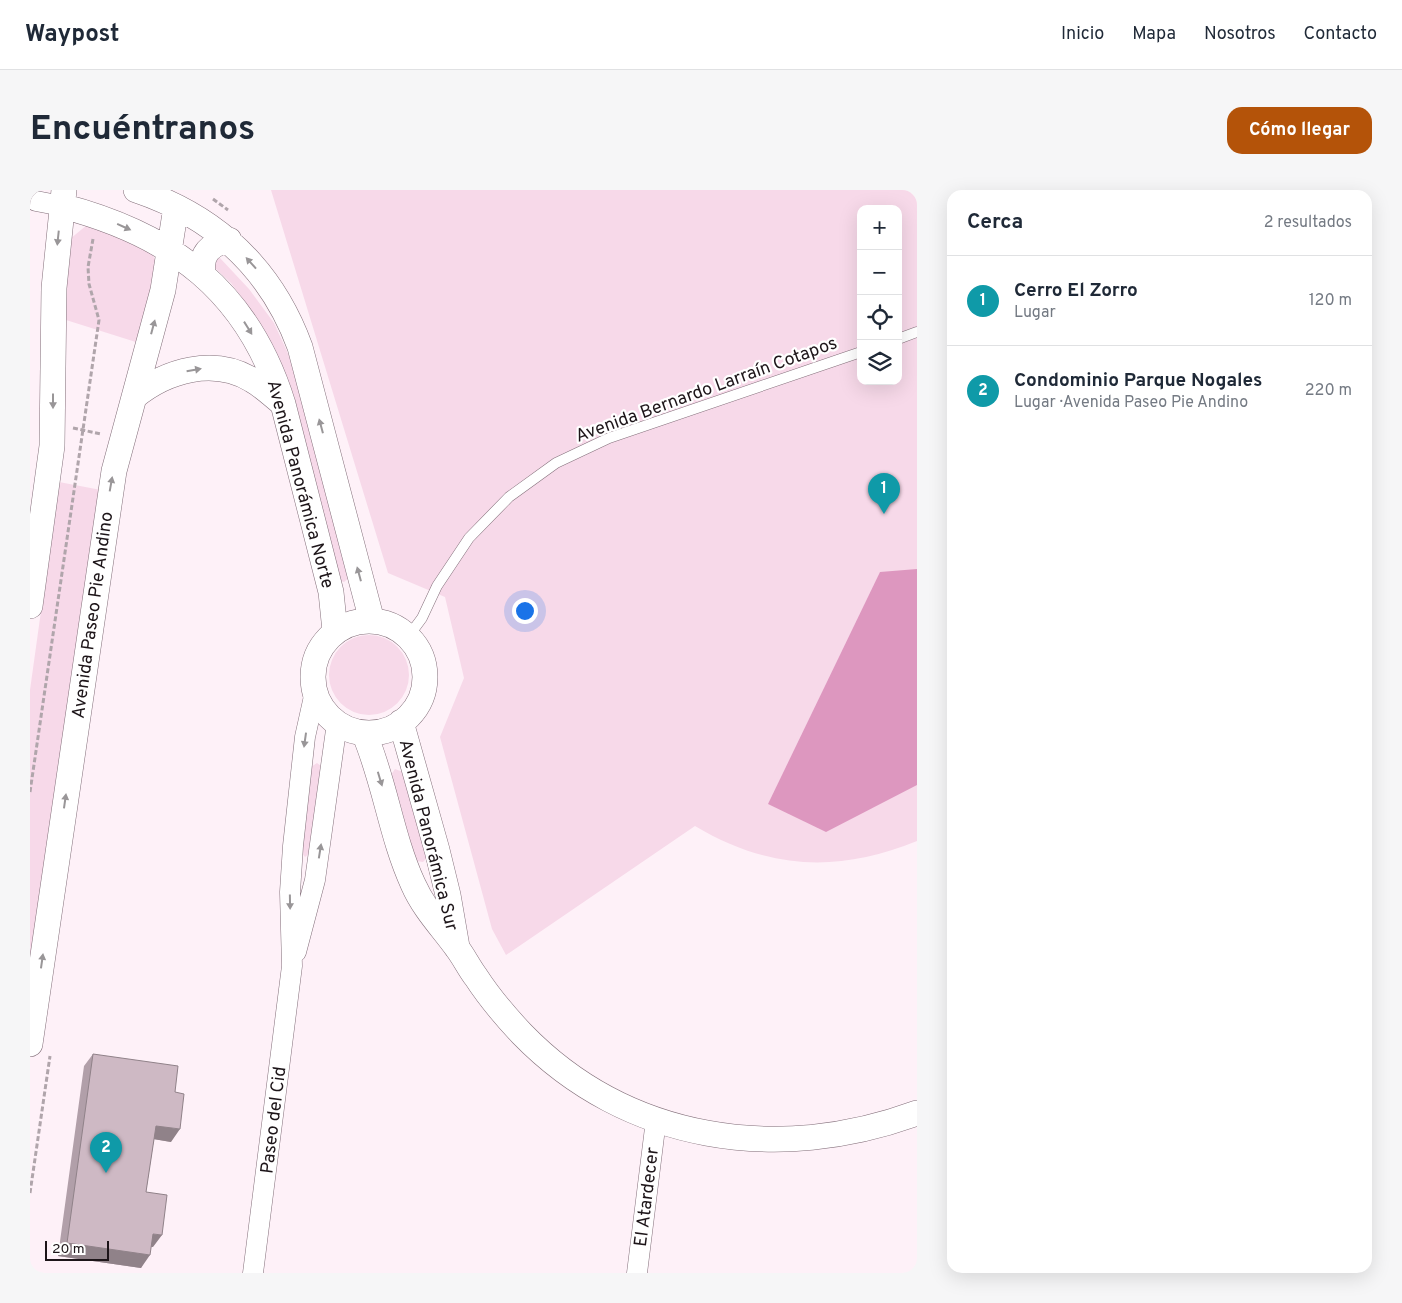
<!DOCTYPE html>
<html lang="es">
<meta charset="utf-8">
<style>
:root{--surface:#fff;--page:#f6f6f7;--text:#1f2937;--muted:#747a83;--line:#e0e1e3;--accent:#b45309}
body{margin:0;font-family:Overpass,sans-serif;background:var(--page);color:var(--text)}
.controls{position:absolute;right:15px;top:15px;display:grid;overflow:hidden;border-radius:10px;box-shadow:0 5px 20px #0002}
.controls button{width:45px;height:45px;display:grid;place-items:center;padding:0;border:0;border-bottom:1px solid var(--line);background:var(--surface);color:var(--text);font:25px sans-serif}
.scale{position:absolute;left:15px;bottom:12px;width:64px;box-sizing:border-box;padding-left:5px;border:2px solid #1d1519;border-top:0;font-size:14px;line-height:18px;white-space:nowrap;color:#1d1519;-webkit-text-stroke:4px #fff;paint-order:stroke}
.you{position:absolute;left:494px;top:420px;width:18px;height:18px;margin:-12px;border:4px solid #fff;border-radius:50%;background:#1a73e8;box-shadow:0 0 0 8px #1a73e833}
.badge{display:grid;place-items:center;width:32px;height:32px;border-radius:50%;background:var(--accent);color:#fff;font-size:16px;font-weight:700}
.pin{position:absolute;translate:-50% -41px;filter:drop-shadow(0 1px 2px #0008)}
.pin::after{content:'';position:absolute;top:26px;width:18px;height:15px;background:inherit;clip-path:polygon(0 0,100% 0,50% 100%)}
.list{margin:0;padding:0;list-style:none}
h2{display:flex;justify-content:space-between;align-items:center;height:65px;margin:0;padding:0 20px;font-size:21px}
h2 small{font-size:16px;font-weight:400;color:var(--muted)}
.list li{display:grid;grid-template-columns:32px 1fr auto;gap:15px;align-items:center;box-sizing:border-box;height:90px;padding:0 20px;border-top:1px solid var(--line)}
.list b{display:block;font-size:19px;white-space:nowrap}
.list p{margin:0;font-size:16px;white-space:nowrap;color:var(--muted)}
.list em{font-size:16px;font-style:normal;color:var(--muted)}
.icon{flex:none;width:28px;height:28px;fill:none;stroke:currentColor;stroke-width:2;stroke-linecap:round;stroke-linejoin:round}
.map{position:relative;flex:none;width:887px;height:1083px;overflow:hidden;border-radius:15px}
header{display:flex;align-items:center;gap:30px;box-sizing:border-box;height:70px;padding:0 25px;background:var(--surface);border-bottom:1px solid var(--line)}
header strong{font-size:24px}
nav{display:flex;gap:28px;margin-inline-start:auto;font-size:18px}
.intro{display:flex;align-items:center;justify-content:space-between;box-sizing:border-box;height:120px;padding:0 30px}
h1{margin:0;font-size:35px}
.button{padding:12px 22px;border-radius:15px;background:var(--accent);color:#fff;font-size:18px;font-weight:700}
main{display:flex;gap:30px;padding:0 30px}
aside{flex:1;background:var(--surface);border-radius:15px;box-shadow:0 5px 20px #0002}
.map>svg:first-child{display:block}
.green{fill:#f7d9e9;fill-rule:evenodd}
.forest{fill:#dd97bf}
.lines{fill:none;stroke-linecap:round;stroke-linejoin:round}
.service-casing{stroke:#836f7a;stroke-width:11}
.minor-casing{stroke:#836f7a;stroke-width:21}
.tertiary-casing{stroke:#836f7a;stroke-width:26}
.path{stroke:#b0a5ab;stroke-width:3;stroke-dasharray:5 2.5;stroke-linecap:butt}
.service{stroke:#fff;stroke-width:10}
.minor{stroke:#fff;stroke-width:20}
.tertiary{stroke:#fff;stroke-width:25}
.wall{fill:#b19fa9}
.shaded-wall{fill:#908289}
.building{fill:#ceb9c4;stroke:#908289}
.oneway{fill:#999698}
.labels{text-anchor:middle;stroke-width:4.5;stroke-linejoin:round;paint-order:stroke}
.street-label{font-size:18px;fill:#1d1519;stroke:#fff}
</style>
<header>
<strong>Waypost</strong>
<nav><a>Inicio</a><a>Mapa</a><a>Nosotros</a><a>Contacto</a></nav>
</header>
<div class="intro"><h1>Encuéntranos</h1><a class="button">Cómo llegar</a></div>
<main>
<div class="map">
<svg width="887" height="1083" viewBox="0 0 887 1083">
<rect width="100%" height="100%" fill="#fef1f8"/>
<path class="green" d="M241,0H887V651C808,683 739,680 665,636L476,765L462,739L410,547L434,488L415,407L358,383ZM831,19H868V191H831Z
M57,35L116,57L123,65L128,78L109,153L36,130L35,99L40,49Z
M190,68L219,99L244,133L260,168L321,386L314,392L309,390L250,170L228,130L201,93L185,78L184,69Z
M29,292L71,300L47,449L0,779V500Z
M299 485a40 40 0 1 1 80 0a40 40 0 1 1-80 0Z
M287,573L291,576L280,663L275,667L271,662L281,577Z
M365,579L373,582L397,668L393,672L386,671L361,585Z"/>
<path class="forest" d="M887,379V595L796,642L738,614L850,382Z"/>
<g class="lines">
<g class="service-casing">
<path id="service" d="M868,149L887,142
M378,447L392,428L407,396L439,348L479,307L526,273L579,248L831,162"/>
</g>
<g class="minor-casing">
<path id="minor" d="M6,11L32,16
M266,762L285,690L307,533
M223,1083L262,776L260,702L263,656L275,547L285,502
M607,1083L626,930"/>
</g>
<g class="tertiary-casing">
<path id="tertiary" d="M106,0C186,27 241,78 270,157L342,431
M32,16C143,45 218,101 253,214L301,402L305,441
M173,83C170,64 180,54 199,50
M104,207C137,180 184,167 222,190C233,196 243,206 253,214
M0,416L22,256L24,98L34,0
M283 487a56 56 0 1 1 112 0a56 56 0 1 1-112 0Z
M371,532L407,660L418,705L427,757
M334,543C355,592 361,646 383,694C394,719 411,736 427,758C434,767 439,778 446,787C459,807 475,826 492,844C597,952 749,974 887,923
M0,854L84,281L133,100L146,17"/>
</g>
<path class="path" d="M183,9L198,20
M43,238L71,244
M0,602L69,130L59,94L58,77L63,49
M0,1003L20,866"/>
<use href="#service" class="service"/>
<use href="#minor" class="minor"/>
<use href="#tertiary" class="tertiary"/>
</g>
<path class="wall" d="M63,864L145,902L141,952L124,949L116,1002L123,1057H121L111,1078L28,1066L54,876Z"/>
<path class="shaded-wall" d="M126,936L150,939L141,952L117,948Z
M123,1044L132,1045L123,1057L114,1056Z
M37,1053L120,1065L111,1078L28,1066Z"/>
<path class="building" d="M63,864L148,876L145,902L154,904L150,939L126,936L116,1002L137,1005L132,1045L123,1044L120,1065L37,1053Z"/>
<defs><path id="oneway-solid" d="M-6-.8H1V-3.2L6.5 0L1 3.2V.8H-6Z" transform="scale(1.25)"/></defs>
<g class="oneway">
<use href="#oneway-solid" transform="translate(94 37) rotate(24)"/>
<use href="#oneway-solid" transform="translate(28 48) rotate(96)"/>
<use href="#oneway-solid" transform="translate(221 73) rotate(-132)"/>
<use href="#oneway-solid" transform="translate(123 137) rotate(-75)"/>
<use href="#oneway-solid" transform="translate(218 138) rotate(58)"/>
<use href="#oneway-solid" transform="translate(164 180) rotate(-10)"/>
<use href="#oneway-solid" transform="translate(23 211) rotate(90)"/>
<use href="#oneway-solid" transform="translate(291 236) rotate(-105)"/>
<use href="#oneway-solid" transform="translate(81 294) rotate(-80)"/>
<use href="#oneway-solid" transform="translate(329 384) rotate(-105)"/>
<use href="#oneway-solid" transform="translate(275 550) rotate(98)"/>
<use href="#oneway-solid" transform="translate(350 589) rotate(73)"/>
<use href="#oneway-solid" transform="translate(35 611) rotate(-82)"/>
<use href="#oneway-solid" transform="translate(290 661) rotate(-81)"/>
<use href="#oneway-solid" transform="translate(260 712) rotate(89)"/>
<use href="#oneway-solid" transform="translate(12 771) rotate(-82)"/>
</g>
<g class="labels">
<g class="street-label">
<text transform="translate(676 199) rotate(-20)" y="6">Avenida Bernardo Larraín Cotapos</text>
<text transform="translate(271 294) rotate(75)" y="6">Avenida Panorámica Norte</text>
<text transform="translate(62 425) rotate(-82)" y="6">Avenida Paseo Pie Andino</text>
<text transform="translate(399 645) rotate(76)" y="6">Avenida Panorámica Sur</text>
<text transform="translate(243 930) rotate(-83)" y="6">Paseo del Cid</text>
<text transform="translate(616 1007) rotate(-83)" y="6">El Atardecer</text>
</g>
</g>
</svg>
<div class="controls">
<button>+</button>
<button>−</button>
<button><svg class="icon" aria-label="locate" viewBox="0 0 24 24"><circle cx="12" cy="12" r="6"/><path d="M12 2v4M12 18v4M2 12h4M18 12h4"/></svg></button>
<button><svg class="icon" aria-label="layers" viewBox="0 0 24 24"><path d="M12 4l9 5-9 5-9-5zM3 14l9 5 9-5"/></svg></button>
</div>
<div class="scale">20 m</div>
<div class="you"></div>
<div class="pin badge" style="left:854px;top:324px;background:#0f9aa8">1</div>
<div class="pin badge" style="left:76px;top:983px;background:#0f9aa8">2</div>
</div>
<aside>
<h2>Cerca<small>2 resultados</small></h2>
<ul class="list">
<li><span class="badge" style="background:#0f9aa8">1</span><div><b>Cerro El Zorro</b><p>Lugar</p></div><em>120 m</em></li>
<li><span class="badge" style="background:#0f9aa8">2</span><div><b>Condominio Parque Nogales</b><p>Lugar · Avenida Paseo Pie Andino</p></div><em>220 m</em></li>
</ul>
</aside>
</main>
